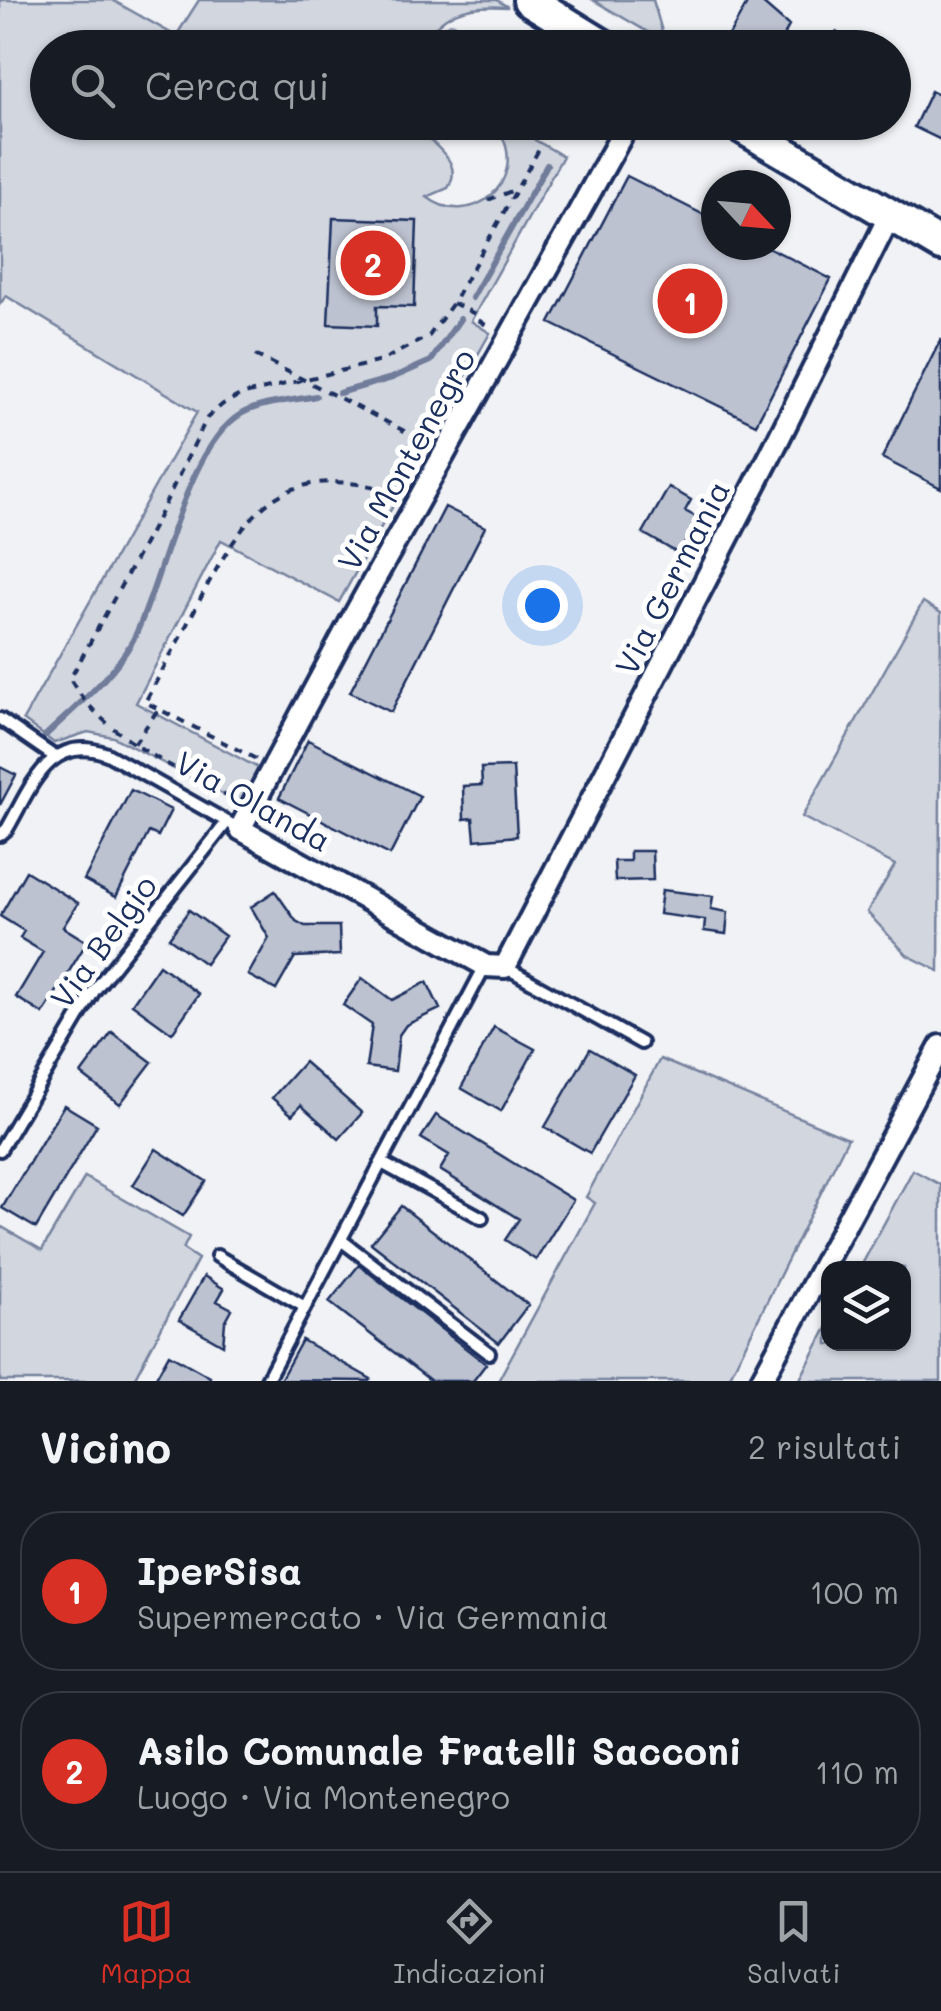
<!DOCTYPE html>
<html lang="it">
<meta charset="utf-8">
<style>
:root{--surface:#171b24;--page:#20242c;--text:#f1f3f6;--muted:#9ea1a6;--line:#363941;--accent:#d93025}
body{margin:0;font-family:Mali,sans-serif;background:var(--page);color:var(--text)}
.controls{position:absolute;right:30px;bottom:30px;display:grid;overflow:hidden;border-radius:20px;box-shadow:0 2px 8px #0004}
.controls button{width:90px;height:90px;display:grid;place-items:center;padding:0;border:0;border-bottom:2px solid var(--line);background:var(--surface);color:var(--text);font:50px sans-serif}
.compass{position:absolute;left:701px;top:170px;width:90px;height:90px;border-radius:50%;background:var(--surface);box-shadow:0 2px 8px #0004;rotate:116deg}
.you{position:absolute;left:542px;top:605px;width:35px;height:35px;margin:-25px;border:8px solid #fff;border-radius:50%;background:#1a73e8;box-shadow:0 0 0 15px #1a73e833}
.badge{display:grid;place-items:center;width:65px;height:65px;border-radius:50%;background:var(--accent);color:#fff;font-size:32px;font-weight:700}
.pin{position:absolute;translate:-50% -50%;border:5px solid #fff;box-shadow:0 2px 10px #0006}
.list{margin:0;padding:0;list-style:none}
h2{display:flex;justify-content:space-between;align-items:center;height:130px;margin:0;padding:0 40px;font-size:42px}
h2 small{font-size:32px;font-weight:400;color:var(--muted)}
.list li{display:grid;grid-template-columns:65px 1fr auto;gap:30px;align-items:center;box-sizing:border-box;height:160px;margin:0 20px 20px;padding:0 20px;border:2px solid var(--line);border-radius:40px}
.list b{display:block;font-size:38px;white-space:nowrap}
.list p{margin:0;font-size:32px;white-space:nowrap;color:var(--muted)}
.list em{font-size:32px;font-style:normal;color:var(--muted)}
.icon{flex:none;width:55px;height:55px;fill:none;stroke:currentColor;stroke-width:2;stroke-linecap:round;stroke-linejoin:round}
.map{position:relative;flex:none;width:941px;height:1381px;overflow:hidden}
.search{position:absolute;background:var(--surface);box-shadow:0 2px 8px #0004;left:30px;right:30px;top:30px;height:110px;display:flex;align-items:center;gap:25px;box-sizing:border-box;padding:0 35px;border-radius:55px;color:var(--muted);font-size:38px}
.sheet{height:490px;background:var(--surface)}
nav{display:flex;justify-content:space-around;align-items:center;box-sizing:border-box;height:140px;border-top:2px solid var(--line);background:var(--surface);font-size:28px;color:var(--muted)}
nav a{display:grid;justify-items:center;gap:5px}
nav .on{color:var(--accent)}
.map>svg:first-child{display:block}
.green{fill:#d2d6df;stroke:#76829e;stroke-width:2.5}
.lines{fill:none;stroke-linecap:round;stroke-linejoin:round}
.stream{stroke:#707c9a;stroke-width:6}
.building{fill:#bcc2d0;stroke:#1b2f5e;stroke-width:2.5}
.lane-casing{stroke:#1b2f5e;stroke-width:18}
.street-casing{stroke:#1b2f5e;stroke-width:28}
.secondary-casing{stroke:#1b2f5e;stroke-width:38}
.path{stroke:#1b2f5e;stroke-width:4;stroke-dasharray:8 8;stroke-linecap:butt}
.lane{stroke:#fff;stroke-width:10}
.street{stroke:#fff;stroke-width:20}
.secondary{stroke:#fff;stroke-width:30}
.tree{fill:#959eb4}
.labels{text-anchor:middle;stroke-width:10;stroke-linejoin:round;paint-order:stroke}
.street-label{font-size:32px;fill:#1b2f5e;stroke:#fff}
</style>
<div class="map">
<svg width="941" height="1381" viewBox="0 0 941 1381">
<rect width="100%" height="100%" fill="#f1f2f5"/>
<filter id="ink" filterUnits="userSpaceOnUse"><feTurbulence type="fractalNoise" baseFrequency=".01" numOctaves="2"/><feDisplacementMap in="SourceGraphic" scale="20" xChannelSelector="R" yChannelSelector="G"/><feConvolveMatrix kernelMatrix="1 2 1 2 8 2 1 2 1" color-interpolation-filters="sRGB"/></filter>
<g filter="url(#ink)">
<path class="green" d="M0,0H112L176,36L199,0H497L508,7C464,4 444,11 418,47L48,48V122L416,123C428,146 466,158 448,188L427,197C470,231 529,182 500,132L504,129C520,135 532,134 544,123L535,140L563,156L471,321L490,333L339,602L221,540L136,703L260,769L240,803L113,737L88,732L54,743L23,720L197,412L6,296L0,304Z
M593,0H653L665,42Z
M923,602L941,613L939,971L907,955L867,912L895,865L802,817Z
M660,1059L848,1138L731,1374L728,1381H498L595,1203L586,1197Z
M913,1170L941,1185V1381H799L828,1326V1344H904V1268H860Z
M85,1177L189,1237L183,1249L198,1259L133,1381H0V1226L42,1250Z"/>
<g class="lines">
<path class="stream" d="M472,298L547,165
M339,393L392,378L431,361L460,319
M45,736C75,707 112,678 133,640C163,583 185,448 241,414C262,402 292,401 316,396"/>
</g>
<path class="building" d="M749,0H759L789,26L777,48H722Z
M836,32L863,48H827Z
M931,91L941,96V140L914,127Z
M627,176L716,221V245H764L831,279L756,424L550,323Z
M333,218L417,221L414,307L377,306V326L328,324Z
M941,339V488L882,458Z
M669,487L691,500L685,511L698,518L679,554L643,533Z
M445,507L485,527L391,712L350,692Z
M308,740L420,796L390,855L279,798Z
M0,767L16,775L0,805Z
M513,767L517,836L475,840L473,818L464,819L463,786L482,785L481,768Z
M131,790L171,810L158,836L149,832L116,897L84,880Z
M630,851H652L653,880L615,881L614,861H630Z
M26,871L78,903L63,927L87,942L43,1014L16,997L43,952L20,938L24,931L0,916Z
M662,890L713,896L711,909L728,912L726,934L704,931L705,920L659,914Z
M275,891L296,921L305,926H339L340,955L295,957L276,990L248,975L269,938L251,907Z
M189,910L225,936L205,964L169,938Z
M159,965L199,994L172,1033L132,1004Z
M362,978L392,1000L427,982L440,1009L406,1025L399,1035L395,1071L366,1067L372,1025L343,1005Z
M494,1027L535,1049L501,1111L461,1088Z
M112,1032L152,1062L120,1104L81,1074Z
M590,1049L635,1075L590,1153L545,1127Z
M304,1062L362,1113L339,1139L301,1105L292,1115L272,1098Z
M64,1105L97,1125L36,1228L2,1208Z
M436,1115L573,1200L536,1260L505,1240L519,1219L440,1170L449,1155L421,1138Z
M156,1149L206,1181L183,1216L133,1185Z
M401,1206L528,1305L499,1343L371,1243Z
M359,1265L486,1364L473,1381H431L329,1302Z
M204,1276L224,1289L217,1301L232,1309L225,1322L223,1345L179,1320Z
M302,1340L371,1379L370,1381L280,1380Z
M169,1354L210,1377L208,1381H154Z"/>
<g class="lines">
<g class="lane-casing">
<path id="lane" d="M0,719L55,757
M0,835L7,829C31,788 49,732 107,754L231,824
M505,967L641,1043
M0,1150L94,991L227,822
M382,1163L482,1218
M341,1240L489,1353
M217,1256L305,1307
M266,1381L485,966"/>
</g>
<g class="street-casing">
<path id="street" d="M629,122L350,623L240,829L486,966L505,967L771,454L890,215
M761,1381L941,1046"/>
</g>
<g class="secondary-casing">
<path id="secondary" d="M529,0L607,48
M733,122L941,245"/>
</g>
<path class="path" d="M488,200L517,189
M453,303L475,314L477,319L489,327
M255,355L426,442
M134,744L157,711
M256,759L145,702C166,664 187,625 207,586C256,496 291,464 397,492
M230,798C175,767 103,737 70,679L157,520L207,418L223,404L240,395L381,361L429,336L453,303L542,144"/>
<use href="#lane" class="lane"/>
<use href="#street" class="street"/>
<use href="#secondary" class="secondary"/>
</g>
<circle class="tree" cx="451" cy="31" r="9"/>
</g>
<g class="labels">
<g class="street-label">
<text transform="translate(407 460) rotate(-61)" y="11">Via Montenegro</text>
<text transform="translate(673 578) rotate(-63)" y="11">Via Germania</text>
<text transform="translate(253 802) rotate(29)" y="11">Via Olanda</text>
<text transform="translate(104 942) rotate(-54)" y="11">Via Belgio</text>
</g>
</g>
</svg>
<div class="controls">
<button><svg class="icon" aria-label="layers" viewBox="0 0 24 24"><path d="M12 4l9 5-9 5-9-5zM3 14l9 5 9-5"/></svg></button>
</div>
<svg class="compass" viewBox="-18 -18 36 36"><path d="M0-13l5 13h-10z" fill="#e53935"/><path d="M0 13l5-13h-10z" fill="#9ea1a6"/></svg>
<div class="you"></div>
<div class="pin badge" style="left:690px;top:301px">1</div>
<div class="pin badge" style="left:373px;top:263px">2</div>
<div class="search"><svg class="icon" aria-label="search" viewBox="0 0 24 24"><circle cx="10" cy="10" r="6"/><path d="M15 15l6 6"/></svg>Cerca qui</div>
</div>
<section class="sheet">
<h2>Vicino<small>2 risultati</small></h2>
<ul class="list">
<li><span class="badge">1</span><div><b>IperSisa</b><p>Supermercato · Via Germania</p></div><em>100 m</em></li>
<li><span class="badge">2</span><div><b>Asilo Comunale Fratelli Sacconi</b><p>Luogo · Via Montenegro</p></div><em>110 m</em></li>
</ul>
</section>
<nav>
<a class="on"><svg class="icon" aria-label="map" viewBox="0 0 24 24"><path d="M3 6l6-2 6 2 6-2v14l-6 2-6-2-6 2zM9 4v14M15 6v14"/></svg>Mappa</a>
<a><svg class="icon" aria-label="directions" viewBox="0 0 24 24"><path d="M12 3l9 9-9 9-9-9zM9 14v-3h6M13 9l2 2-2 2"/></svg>Indicazioni</a>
<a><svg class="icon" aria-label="saved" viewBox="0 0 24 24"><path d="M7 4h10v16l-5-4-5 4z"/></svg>Salvati</a>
</nav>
